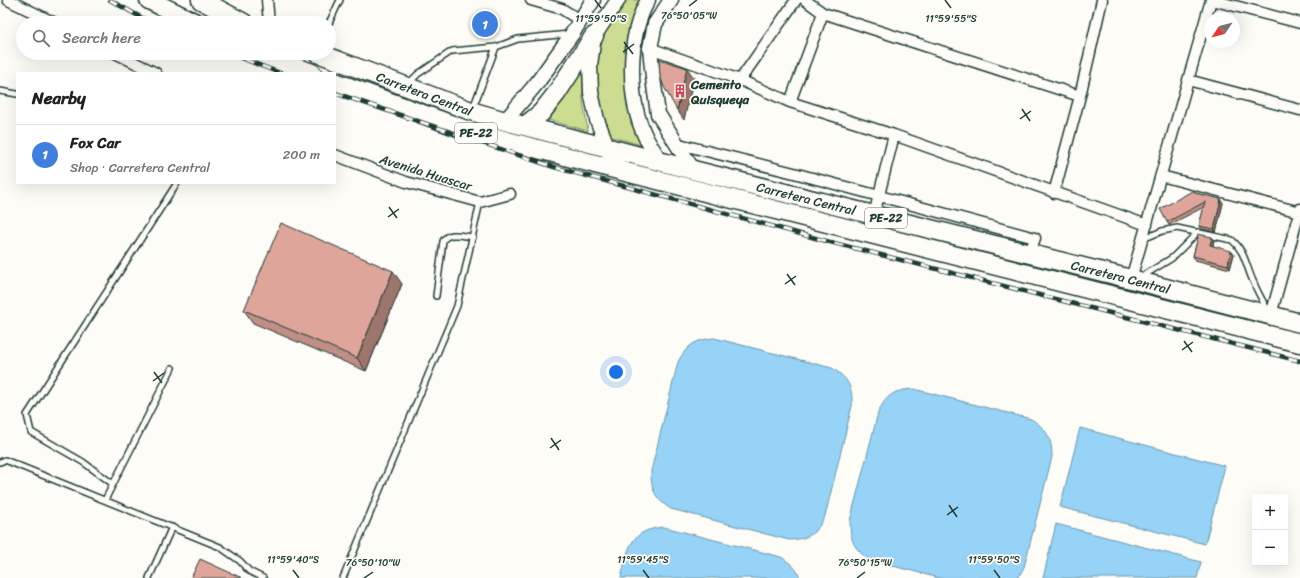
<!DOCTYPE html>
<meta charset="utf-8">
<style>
:root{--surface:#fff;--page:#f2f2f2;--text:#202124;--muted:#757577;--line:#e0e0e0;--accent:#d1495b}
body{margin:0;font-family:Sriracha,sans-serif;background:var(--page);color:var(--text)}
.controls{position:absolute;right:12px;bottom:12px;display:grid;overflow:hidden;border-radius:0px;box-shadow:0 4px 16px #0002}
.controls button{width:36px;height:36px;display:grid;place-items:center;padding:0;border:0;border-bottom:1px solid var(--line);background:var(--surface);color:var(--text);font:20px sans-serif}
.compass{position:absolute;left:1204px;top:12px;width:36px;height:36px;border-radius:50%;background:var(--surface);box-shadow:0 4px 16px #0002;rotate:235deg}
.you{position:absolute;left:616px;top:372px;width:14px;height:14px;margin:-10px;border:3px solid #fff;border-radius:50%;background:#1a73e8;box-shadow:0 0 0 6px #1a73e833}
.badge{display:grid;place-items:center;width:26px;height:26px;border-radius:50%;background:var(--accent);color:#fff;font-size:13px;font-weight:700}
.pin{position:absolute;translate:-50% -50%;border:2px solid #fff;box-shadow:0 1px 4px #0006}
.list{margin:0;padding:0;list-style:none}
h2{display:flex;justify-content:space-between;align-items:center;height:52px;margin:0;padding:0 16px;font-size:17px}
h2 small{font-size:13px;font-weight:400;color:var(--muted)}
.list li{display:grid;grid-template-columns:26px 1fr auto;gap:12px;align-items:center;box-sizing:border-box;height:60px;padding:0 16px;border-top:1px solid var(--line)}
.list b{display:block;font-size:15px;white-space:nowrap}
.list p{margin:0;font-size:13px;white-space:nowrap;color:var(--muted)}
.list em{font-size:13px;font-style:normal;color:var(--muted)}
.icon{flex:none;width:22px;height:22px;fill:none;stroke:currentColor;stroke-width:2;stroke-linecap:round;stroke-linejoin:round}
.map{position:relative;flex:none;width:1300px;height:578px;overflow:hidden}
.search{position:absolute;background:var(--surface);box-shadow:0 4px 16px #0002;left:16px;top:16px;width:320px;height:44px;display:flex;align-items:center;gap:10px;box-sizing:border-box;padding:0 14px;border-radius:22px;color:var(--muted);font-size:15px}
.panel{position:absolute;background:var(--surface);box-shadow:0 4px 16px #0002;left:16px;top:72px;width:320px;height:112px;border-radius:0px}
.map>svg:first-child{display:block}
.green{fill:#ccdc90;stroke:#768c62}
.water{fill:#96d3f7;stroke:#6697a9}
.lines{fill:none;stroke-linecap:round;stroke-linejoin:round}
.lane-casing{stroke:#1f3d34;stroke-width:8}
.street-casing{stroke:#1f3d34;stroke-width:13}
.secondary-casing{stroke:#1f3d34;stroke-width:17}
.highway-casing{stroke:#1f3d34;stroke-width:21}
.lane{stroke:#fdfcf7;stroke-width:5}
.street{stroke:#fdfcf7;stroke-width:10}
.secondary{stroke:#fdfcf7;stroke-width:14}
.highway{stroke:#fdfcf7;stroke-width:18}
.rail-casing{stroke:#1f3d34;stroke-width:4.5}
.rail{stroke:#fdfcf7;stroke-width:3;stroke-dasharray:9;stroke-linecap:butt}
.wall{fill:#c08e85;stroke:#1f3d34}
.shaded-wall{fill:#9c746c;stroke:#1f3d34}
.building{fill:#dfa59b;stroke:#1f3d34}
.ticks{fill:none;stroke:#1f3d34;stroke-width:1.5}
.labels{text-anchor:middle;stroke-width:3.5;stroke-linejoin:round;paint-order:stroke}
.shield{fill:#fdfcf7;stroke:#62766e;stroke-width:1}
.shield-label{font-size:12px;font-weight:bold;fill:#1f3d34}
.poi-label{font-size:13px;font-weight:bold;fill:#1f3d34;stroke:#fdfcf7;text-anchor:start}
.street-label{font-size:13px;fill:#1f3d34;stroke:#fdfcf7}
.ticks-label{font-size:10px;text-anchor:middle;fill:#1f3d34;stroke:#fdfcf7;stroke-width:3.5;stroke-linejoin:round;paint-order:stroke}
</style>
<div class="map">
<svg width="1300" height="578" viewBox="0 0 1300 578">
<rect width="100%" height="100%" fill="#fdfcf7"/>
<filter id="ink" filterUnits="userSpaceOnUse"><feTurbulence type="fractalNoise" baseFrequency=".025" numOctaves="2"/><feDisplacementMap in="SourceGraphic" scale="8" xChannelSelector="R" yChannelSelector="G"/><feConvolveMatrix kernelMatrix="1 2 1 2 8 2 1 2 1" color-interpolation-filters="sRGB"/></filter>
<g filter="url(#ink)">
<path class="green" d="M625,0H641L632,22L627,46L628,83L631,123L641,145L609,136L600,119L594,87L597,53L603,33Z
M583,66V101L588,131L545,119Z"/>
<path class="water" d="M714,338L832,368C848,378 853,387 852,406L825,516C816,534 808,539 789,540L671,509C655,499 651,490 651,471L678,362C687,345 695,340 714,338Z
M914,389L1031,419C1047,429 1052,438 1052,457L1024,567L1018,578H939L870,560C854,549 850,541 850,521L878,413C886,395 894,390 914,389Z
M1080,428L1225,466L1205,544L1060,507Z
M1056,524L1201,562L1197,578H1043Z
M664,527L781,557C790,563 797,568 800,578H621C628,549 629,530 664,527Z"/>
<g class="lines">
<g class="lane-casing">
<path id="lane" d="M329,23L340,0
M408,84L418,74L452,51L496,47L518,39L569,34
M0,91L17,94
M473,108L496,47
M1143,239L1162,231L1177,228L1232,240C1245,251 1246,266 1253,281C1257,291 1262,300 1267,309
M1141,277L1172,258L1198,232
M436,296L443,241C448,231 463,236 473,237
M0,462L5,460L220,547L240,561L249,571L263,578
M113,484L83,462L31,432L27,415L177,183
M105,500L172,368
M149,578L172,527
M343,578L457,306L480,202"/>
</g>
<g class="street-casing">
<path id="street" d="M8,0L55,23
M267,0L269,23
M531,0L562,9L581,21
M805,0L823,13L1080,96
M1212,0L1300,23
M650,48L740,80L790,102L894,135L1147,225
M115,53L156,73
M740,80L796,0
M1188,80L1300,110
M790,102L823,13
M675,143L794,173L1035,238L1030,253
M335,155L406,182L480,202L510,194
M1161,176L1300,212
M1054,193L1080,96L1102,0
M874,215L894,135
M1131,279L1211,0
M1271,315L1300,209"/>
</g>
<g class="secondary-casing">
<path id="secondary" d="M618,0L594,36L590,65L591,92L597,120L608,148L622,171
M648,0C627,37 627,100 646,138C650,146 656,153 660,161
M671,0L655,24L650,48L653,78L658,114L693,170
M505,121L537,83L572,34L593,0"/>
</g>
<g class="highway-casing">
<g id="highway">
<path d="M149,0L196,23"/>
<path d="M201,0L244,23"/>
<path d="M258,53L312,73"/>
<path id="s1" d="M318,53L471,111L505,121L693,170L1131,279L1300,323"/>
<path d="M335,82L466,130L622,171L1300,343"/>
<path d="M525,126L541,113L556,94L594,36"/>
</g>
</g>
<use href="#lane" class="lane"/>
<use href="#street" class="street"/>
<use href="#secondary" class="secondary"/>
<use href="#highway" class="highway"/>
<g class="rail-casing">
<path id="rail" d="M110,0L151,23
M228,53L280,73
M335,93L554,167L830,242L1300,361"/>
</g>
<use href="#rail" class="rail"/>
</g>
<path class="wall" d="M1196,193L1223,203L1216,232L1202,229L1199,226L1204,207L1169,225L1167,222Z
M1197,237L1214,240L1213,246L1234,254L1230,269L1195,260L1193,256L1198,238Z
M402,284L366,371L253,323L244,310Z"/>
<path class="shaded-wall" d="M687,68L694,78L684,120L677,110Z
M1221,199L1223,203L1216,232L1214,229Z
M1212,237L1214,240L1212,249L1210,245Z
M1231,251L1234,254L1230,269L1228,265Z
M393,271L402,284L366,371L357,358Z"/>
<path class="building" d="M659,59L687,68L677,110L664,87L660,76Z
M1194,190L1195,193L1221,199L1214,229L1199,226L1205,202L1167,222L1160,209Z
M281,223L393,271L357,358L244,310Z
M1198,234L1212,237L1210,245L1231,251L1228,265L1193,256L1198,237H1197Z
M200,559L242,578H191Z"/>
</g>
<path class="ticks" d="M595,0L601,8M945,0L951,8M689,6L697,0M624,42L633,54M623,52L634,44M1022,109L1030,121M1020,119L1031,111M389,207L397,218M388,217L399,209M787,274L795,285M785,284L796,276M1184,341L1192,352M1182,350L1193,342M154,372L162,383M153,381L164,373M551,438L559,450M550,448L561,440M949,505L957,517M947,515L958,507M293,570L299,578M643,570L649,578M994,570L1000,578M364,578L373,572M857,578L865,572"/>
<defs>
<g id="building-bare" transform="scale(1.08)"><path d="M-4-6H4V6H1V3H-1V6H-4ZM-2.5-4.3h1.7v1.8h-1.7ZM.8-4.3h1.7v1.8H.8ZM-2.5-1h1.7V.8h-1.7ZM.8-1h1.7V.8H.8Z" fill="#d1495b" stroke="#fdfcf7" stroke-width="2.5" paint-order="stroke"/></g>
</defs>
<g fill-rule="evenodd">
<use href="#building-bare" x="680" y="91"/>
</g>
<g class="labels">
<g class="shield">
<rect x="455" y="123" width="42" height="20" rx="3"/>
<rect x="865" y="208" width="42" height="20" rx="3"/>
</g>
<g class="shield-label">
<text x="476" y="137">PE-22</text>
<text x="886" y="222">PE-22</text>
</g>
<g class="poi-label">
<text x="691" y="89">Cemento<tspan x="691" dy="15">Quisqueya</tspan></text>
</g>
<g class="street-label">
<text dy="5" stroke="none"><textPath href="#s1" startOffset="114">Carretera Central</textPath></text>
<text transform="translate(426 172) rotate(17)" y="5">Avenida Huascar</text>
<text dy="5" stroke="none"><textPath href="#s1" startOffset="510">Carretera Central</textPath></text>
<text dy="5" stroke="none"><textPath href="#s1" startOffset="834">Carretera Central</textPath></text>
</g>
</g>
<g class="ticks-label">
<text x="689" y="19">76°50'05"W</text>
<text x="601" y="22">11°59'50"S</text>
<text x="951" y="22">11°59'55"S</text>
<text x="293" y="563">11°59'40"S</text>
<text x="643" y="563">11°59'45"S</text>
<text x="994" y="563">11°59'50"S</text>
<text x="373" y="566">76°50'10"W</text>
<text x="865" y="566">76°50'15"W</text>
</g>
</svg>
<div class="controls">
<button>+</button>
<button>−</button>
</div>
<svg class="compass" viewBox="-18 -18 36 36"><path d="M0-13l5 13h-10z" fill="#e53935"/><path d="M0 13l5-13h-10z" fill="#757577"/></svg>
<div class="you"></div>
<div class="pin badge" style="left:485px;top:24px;background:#3f7fe0">1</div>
<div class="search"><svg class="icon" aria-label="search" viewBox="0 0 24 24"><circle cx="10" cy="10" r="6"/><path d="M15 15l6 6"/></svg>Search here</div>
<section class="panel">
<h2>Nearby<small></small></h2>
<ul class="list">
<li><span class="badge" style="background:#3f7fe0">1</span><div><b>Fox Car</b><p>Shop · Carretera Central</p></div><em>200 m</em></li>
</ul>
</section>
</div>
